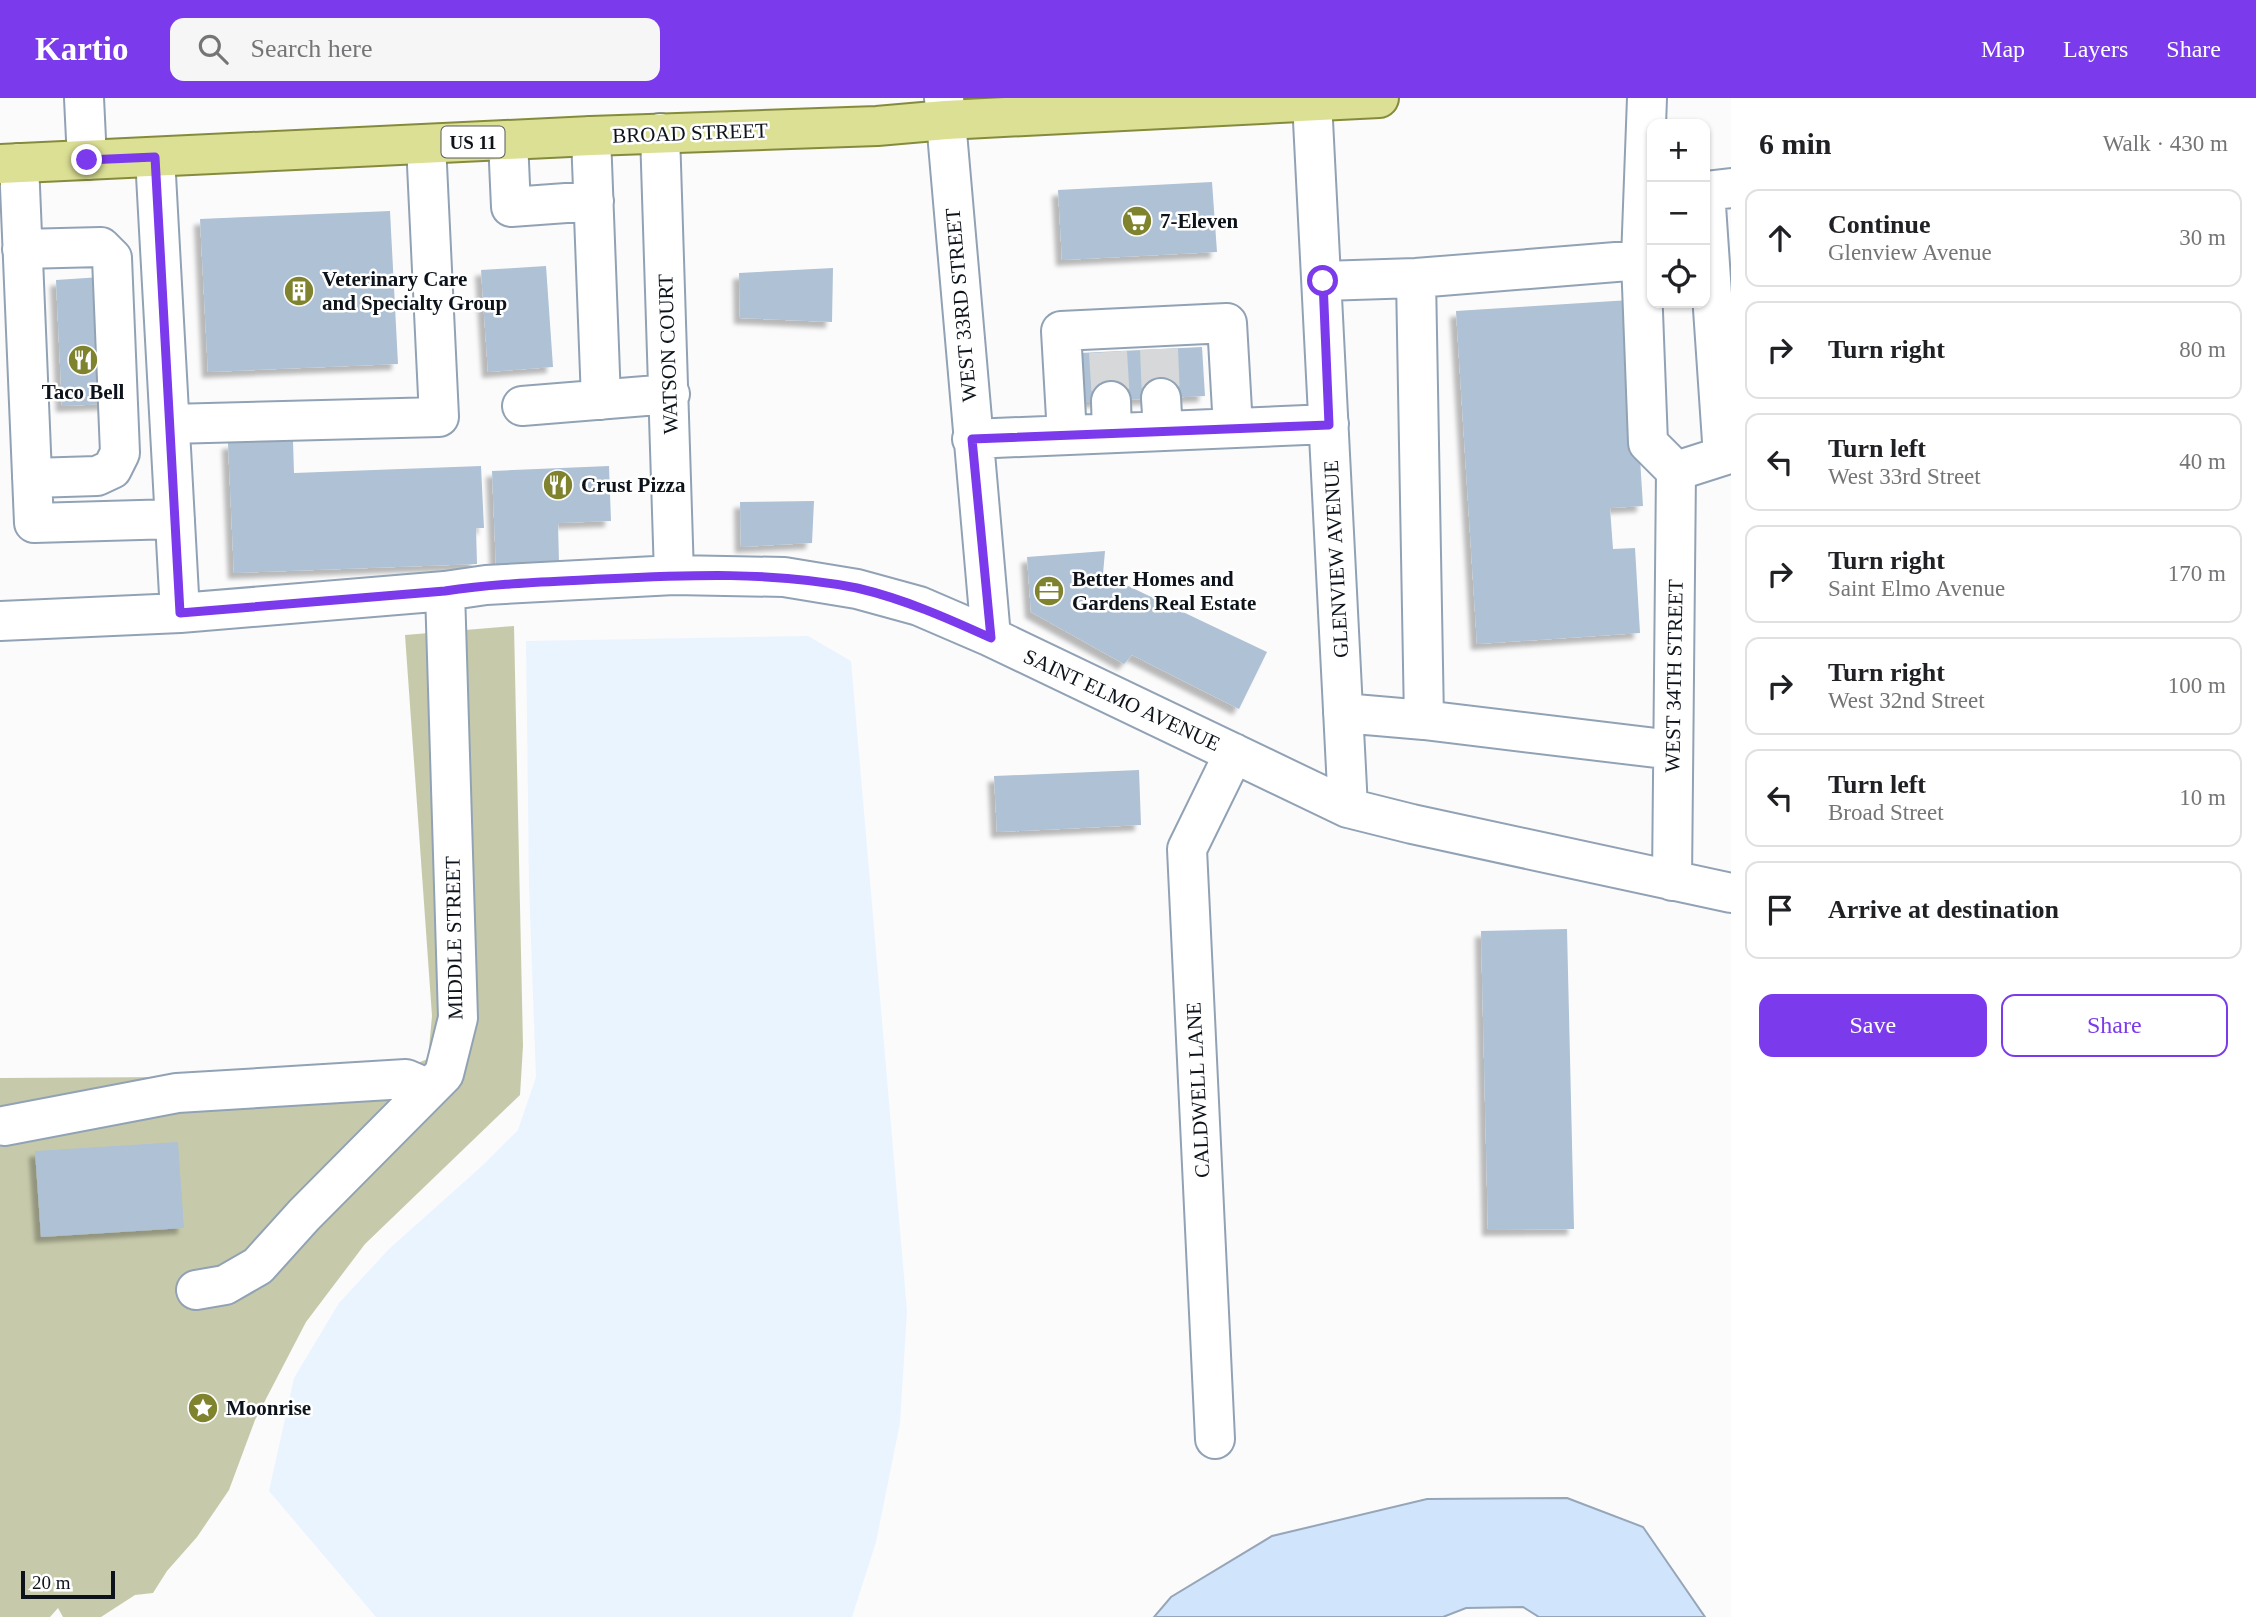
<!DOCTYPE html>
<meta charset="utf-8">
<style>
:root{--surface:#fff;--page:#f6f6f6;--text:#202124;--muted:#757577;--line:#e0e0e0;--accent:#7c3aed}
body{margin:0;font-family:Georgia,serif;background:var(--page);color:var(--text)}
.controls{position:absolute;right:21px;top:21px;display:grid;overflow:hidden;border-radius:14px;box-shadow:0 2px 5px #0004}
.controls button{width:63px;height:63px;display:grid;place-items:center;padding:0;border:0;border-bottom:2px solid var(--line);background:var(--surface);color:var(--text);font:35px sans-serif}
.scale{position:absolute;left:21px;bottom:18px;width:94px;box-sizing:border-box;padding-left:7px;border:4px solid #0d131a;border-top:0;font-size:19px;line-height:24px;white-space:nowrap;color:#0d131a;-webkit-text-stroke:5px #fff;paint-order:stroke}
.stop{position:absolute;width:21px;height:21px;margin:-16px;border:5px solid #7c3aed;border-radius:50%;background:#fff}
.stop.end{background:#7c3aed;border-color:#fff;box-shadow:0 2px 7px #0008}
.list{margin:0;padding:0;list-style:none}
h2{display:flex;justify-content:space-between;align-items:center;height:91px;margin:0;padding:0 28px;font-size:30px}
h2 small{font-size:23px;font-weight:400;color:var(--muted)}
.list li{display:grid;grid-template-columns:46px 1fr auto;gap:21px;align-items:center;box-sizing:border-box;height:98px;margin:0 14px 14px;padding:0 14px;border:2px solid var(--line);border-radius:14px}
.list b{display:block;font-size:26px;white-space:nowrap}
.list p{margin:0;font-size:23px;white-space:nowrap;color:var(--muted)}
.list em{font-size:23px;font-style:normal;color:var(--muted)}
.actions{display:flex;gap:14px;padding:21px 28px}
.actions a{flex:1;padding:16px 0;border:2px solid var(--accent);border-radius:14px;text-align:center;font-size:24px;color:var(--accent)}
.actions .main{background:var(--accent);color:#fff}
.icon{flex:none;width:38px;height:38px;fill:none;stroke:currentColor;stroke-width:2;stroke-linecap:round;stroke-linejoin:round}
.map{position:relative;flex:none;width:1731px;height:1519px;overflow:hidden}
header{display:flex;align-items:center;gap:42px;box-sizing:border-box;height:98px;padding:0 35px;background:var(--accent);color:#fff}
header strong{font-size:33px}
nav{display:flex;gap:38px;margin-inline-start:auto;font-size:24px}
.search{width:490px;height:63px;background:var(--page);display:flex;align-items:center;gap:18px;box-sizing:border-box;padding:0 24px;border-radius:14px;color:var(--muted);font-size:26px}
main{display:flex}
aside{flex:1;background:var(--surface)}
.map>svg:first-child{display:block}
.built{fill:#eaf4ff}
.green{fill:#c7caaa}
.water{fill:#d0e5fc;stroke:#96a6b8;stroke-width:2}
.building{fill:#afc1d4;filter:url(#shadow)}
.lines{fill:none;stroke-linecap:round;stroke-linejoin:round}
.minor-tunnel{stroke:#d7d8d9;stroke-width:38;stroke-dasharray:38 19;stroke-linecap:butt}
.minor-casing{stroke:#91a2b5;stroke-width:42}
.major-casing{stroke:#858b3c;stroke-width:42}
.minor{stroke:#fff;stroke-width:38}
.major{stroke:#dce095;stroke-width:38}
.route{stroke:#7c3aed;stroke-width:9}
.labels{text-anchor:middle;stroke-width:5;stroke-linejoin:round;paint-order:stroke}
.shield{fill:#fff;stroke:#565a5f;stroke-width:2}
.shield-label{font-size:19px;font-weight:bold;fill:#0d131a}
.street-label{font-size:21px;fill:#0d131a;stroke:#fff}
.poi-label{font-size:21px;font-weight:bold;fill:#0d131a;stroke:#fff;text-anchor:start}
</style>
<header>
<strong>Kartio</strong>
<div class="search"><svg class="icon" aria-label="search" viewBox="0 0 24 24"><circle cx="10" cy="10" r="6"/><path d="M15 15l6 6"/></svg>Search here</div>
<nav><a>Map</a><a>Layers</a><a>Share</a></nav>
</header>
<main>
<div class="map">
<svg width="1731" height="1519" viewBox="0 0 1731 1519">
<defs>
<filter id="shadow"><feDropShadow dx="-6" dy="6" stdDeviation="2" flood-color="#0004"/></filter>
</defs>
<rect width="100%" height="100%" fill="#fbfbfb"/>
<path class="built" d="M808,538L851,563L907,1213L900,1325L876,1444L852,1519H376L269,1393L294,1280L339,1205L389,1151L483,1067L518,1032L536,979L529,788L526,543Z"/>
<path class="green" d="M514,528L523,948L520,997L365,1146L306,1224L255,1322L229,1392L197,1439L167,1473L153,1495L135,1497L101,1519H63L58,1510L50,1519H0V980L174,979L215,973L401,971L428,961L432,918L405,537Z"/>
<path class="water" d="M1567,1400L1643,1429L1705,1519H1539L1523,1509L1466,1510L1443,1519H1154L1171,1499L1272,1438L1427,1401Z"/>
<path class="building" d="M1212,84L1217,154L1062,162L1058,92Z
M390,113L398,266L208,274L200,121Z
M546,168L553,269L488,274L481,172Z
M833,170L832,224L740,220L739,175Z
M101,179L108,306L62,308L56,182Z
M1630,202L1643,408L1610,410L1613,451L1635,450L1640,535L1477,546L1456,213Z
M1202,249L1205,298L1083,304L1080,255Z
M293,343L294,375L481,368L484,430H476L477,466L234,475L228,345Z
M609,368L611,423L558,425L559,465L496,468L492,373Z
M814,403L812,445L741,449L740,404Z
M1105,453L1103,476L1267,554L1239,611L1132,557L1124,566L1031,514L1027,459Z
M1139,672L1141,727L997,734L994,678Z
M1567,831L1574,1131L1488,1132L1481,833Z
M178,1044L184,1130L41,1139L35,1053Z"/>
<g class="lines">
<path class="minor-tunnel" d="M1159,251L1161,300
M1108,254L1111,303"/>
<g class="minor-casing">
<path id="minor" d="M84,0L87,62
M944,0L991,539
M1647,0L1641,162L1648,345L1676,373
M1312,3L1348,710
M660,35L674,477
M591,38L601,302
M508,42L511,109L594,103
M155,59L180,515
M19,65L34,425L175,421
M22,151L101,149L112,160L120,355L112,371L97,378L32,380
M1416,180L1424,622
M1323,183L1416,180L1641,162
M1161,300L1163,333
M1111,303L1112,335
M522,308L670,296
M170,326L439,319L426,46
M1067,337L1061,233L1227,225L1233,330
M972,341L1329,326
M1676,373L1723,358L1705,93L1731,90
M0,523L180,515L445,493L486,487L674,477L784,479L857,491L919,508L991,539L1348,710L1412,726L1731,795
M1343,615L1424,622L1673,652
M1672,783L1676,373
M4,1028L177,995L406,981L429,991
M196,1192L225,1187L258,1168L304,1117L444,976L458,920L445,493
M1215,1341L1187,751L1234,655"/>
</g>
<g class="major-casing">
<path id="major" d="M0,66L591,38L877,28L946,22L1379,0"/>
</g>
<use href="#minor" class="minor"/>
<use href="#major" class="major"/>
</g>
<g class="lines">
<path class="route" d="M87,62L155,59L180,515L445,493C497,485 550,484 603,481C687,477 774,473 857,490C904,501 947,520 991,540L972,341L1329,327L1323,183"/>
</g>
<defs>
<g id="supermarket-disc" transform="scale(1.575)"><circle r="9.5" fill="#7f832d" stroke="#fff"/><path d="M-6-5.5h2.5l.6 2H6L4.5 2H-2.5L-4.4-4H-6ZM-1.5 3.2a1.3 1.3 0 1 0 .1 0ZM3 3.2a1.3 1.3 0 1 0 .1 0Z" fill="#fff"/></g>
<g id="building-disc" transform="scale(1.575)"><circle r="9.5" fill="#7f832d" stroke="#fff"/><path d="M-4-6H4V6H1V3H-1V6H-4ZM-2.5-4.3h1.7v1.8h-1.7ZM.8-4.3h1.7v1.8H.8ZM-2.5-1h1.7V.8h-1.7ZM.8-1h1.7V.8H.8Z" fill="#fff"/></g>
<g id="restaurant-disc" transform="scale(1.575)"><circle r="9.5" fill="#7f832d" stroke="#fff"/><path d="M-5-6h1v4h1v-4h1v4h1v-4h1v5L-1.5 .5V6h-2V.5L-5-1ZM5-6V6H3V1.5H1.5Q1.5-4 5-6Z" fill="#fff"/></g>
<g id="office-disc" transform="scale(1.575)"><circle r="9.5" fill="#7f832d" stroke="#fff"/><path d="M-6-3h4V-5.5h4V-3h4V5H-6ZM-1-4.5V-3h2v-1.5ZM-6 0V1H6V0Z" fill="#fff"/></g>
<g id="sight-disc" transform="scale(1.575)"><circle r="9.5" fill="#7f832d" stroke="#fff"/><path d="M0-6L1.8-2.2L6-1.7L2.9 1.2L3.7 5.4L0 3.3L-3.7 5.4L-2.9 1.2L-6-1.7L-1.8-2.2Z" fill="#fff"/></g>
</defs>
<g fill-rule="evenodd">
<use href="#supermarket-disc" x="1137" y="123"/>
<use href="#building-disc" x="299" y="193"/>
<use href="#restaurant-disc" x="83" y="262"/>
<use href="#restaurant-disc" x="558" y="387"/>
<use href="#office-disc" x="1049" y="493"/>
<use href="#sight-disc" x="203" y="1310"/>
</g>
<g class="labels">
<rect class="shield" x="441.5" y="28.5" width="63" height="31" rx="5"/>
<g class="shield-label">
<text x="473" y="51">US 11</text>
</g>
<g class="street-label">
<text transform="translate(690 35) rotate(-2)" y="7">BROAD STREET</text>
<text transform="translate(961 207) rotate(-95)" y="7">WEST 33RD STREET</text>
<text transform="translate(668 256) rotate(-92)" y="7">WATSON COURT</text>
<text transform="translate(1336 461) rotate(-93)" y="7">GLENVIEW AVENUE</text>
<text transform="translate(1674 578) rotate(-89)" y="7">WEST 34TH STREET</text>
<text transform="translate(1122 602) rotate(25)" y="7">SAINT ELMO AVENUE</text>
<text transform="translate(454 840) rotate(-91)" y="7">MIDDLE STREET</text>
<text transform="translate(1198 992) rotate(-93)" y="7">CALDWELL LANE</text>
</g>
<g class="poi-label">
<text x="1160" y="130">7-Eleven</text>
<text x="322" y="188">Veterinary Care<tspan x="322" dy="24">and Specialty Group</tspan></text>
<text x="83" y="301" text-anchor="middle">Taco Bell</text>
<text x="581" y="394">Crust Pizza</text>
<text x="1072" y="488">Better Homes and<tspan x="1072" dy="24">Gardens Real Estate</tspan></text>
<text x="226" y="1317">Moonrise</text>
</g>
</g>
</svg>
<div class="controls">
<button>+</button>
<button>−</button>
<button><svg class="icon" aria-label="locate" viewBox="0 0 24 24"><circle cx="12" cy="12" r="6"/><path d="M12 2v4M12 18v4M2 12h4M18 12h4"/></svg></button>
</div>
<div class="scale">20 m</div>
<div class="stop" style="left:1323px;top:183px"></div>
<div class="stop end" style="left:87px;top:62px"></div>
</div>
<aside>
<h2>6 min<small>Walk · 430 m</small></h2>
<ul class="list">
<li><svg class="icon" aria-label="ahead" viewBox="0 0 24 24"><path d="M12 20V5M6 11l6-6 6 6"/></svg><div><b>Continue</b><p>Glenview Avenue</p></div><em>30 m</em></li>
<li><svg class="icon" aria-label="right" viewBox="0 0 24 24"><path d="M7 20v-9h11M14 6l5 5-5 5"/></svg><div><b>Turn right</b></div><em>80 m</em></li>
<li><svg class="icon" aria-label="left" viewBox="0 0 24 24"><path d="M17 20v-9H6M10 6l-5 5 5 5"/></svg><div><b>Turn left</b><p>West 33rd Street</p></div><em>40 m</em></li>
<li><svg class="icon" aria-label="right" viewBox="0 0 24 24"><path d="M7 20v-9h11M14 6l5 5-5 5"/></svg><div><b>Turn right</b><p>Saint Elmo Avenue</p></div><em>170 m</em></li>
<li><svg class="icon" aria-label="right" viewBox="0 0 24 24"><path d="M7 20v-9h11M14 6l5 5-5 5"/></svg><div><b>Turn right</b><p>West 32nd Street</p></div><em>100 m</em></li>
<li><svg class="icon" aria-label="left" viewBox="0 0 24 24"><path d="M17 20v-9H6M10 6l-5 5 5 5"/></svg><div><b>Turn left</b><p>Broad Street</p></div><em>10 m</em></li>
<li><svg class="icon" aria-label="arrive" viewBox="0 0 24 24"><path d="M6 21V4h12l-3 4 3 4H6"/></svg><div><b>Arrive at destination</b></div></li>
</ul>
<div class="actions"><a class="main">Save</a><a>Share</a></div>
</aside>
</main>
